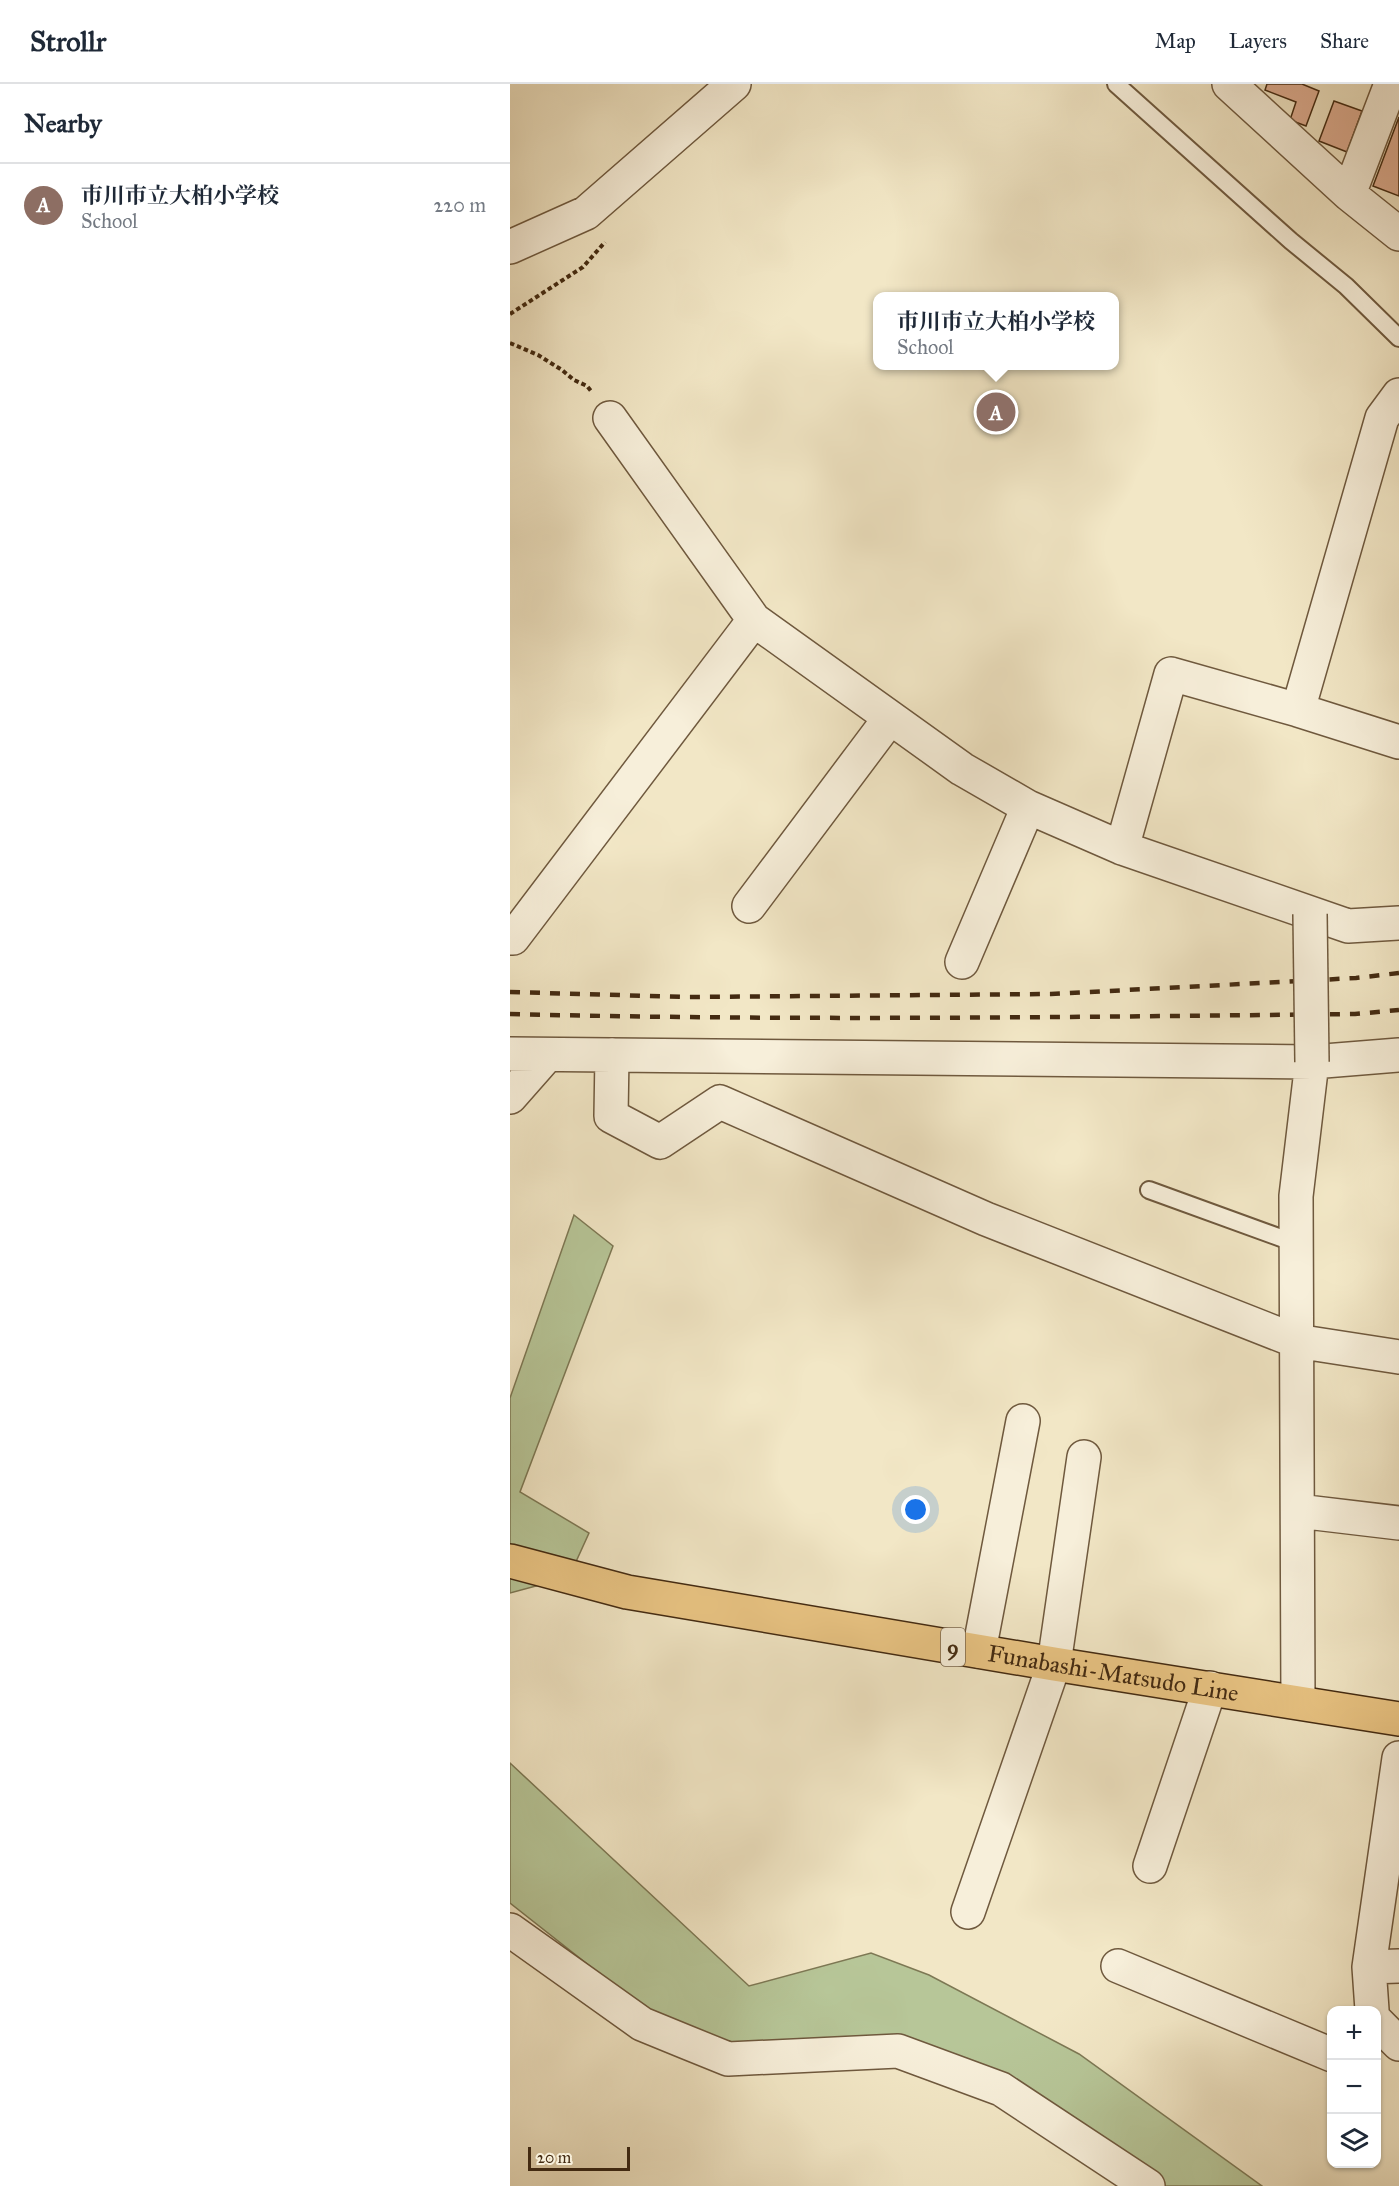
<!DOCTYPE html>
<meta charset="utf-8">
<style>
:root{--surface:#fff;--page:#f6f6f7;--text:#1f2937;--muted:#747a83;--line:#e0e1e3;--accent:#0b8043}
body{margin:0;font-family:"IM FELL Great Primer","Noto Serif JP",serif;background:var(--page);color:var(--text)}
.controls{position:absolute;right:18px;bottom:18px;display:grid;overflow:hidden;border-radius:12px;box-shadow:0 2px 4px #0004}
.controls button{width:54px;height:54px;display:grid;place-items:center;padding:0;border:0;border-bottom:2px solid var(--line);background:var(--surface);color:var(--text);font:30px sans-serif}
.scale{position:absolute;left:18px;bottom:15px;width:102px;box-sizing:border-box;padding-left:6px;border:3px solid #432a11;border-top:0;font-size:16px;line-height:21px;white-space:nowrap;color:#432a11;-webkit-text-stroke:4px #f7efda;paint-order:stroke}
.you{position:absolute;left:406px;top:1426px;width:21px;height:21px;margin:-15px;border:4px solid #fff;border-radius:50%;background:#1a73e8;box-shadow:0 0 0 9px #1a73e833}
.badge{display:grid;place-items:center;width:39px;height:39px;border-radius:50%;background:var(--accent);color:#fff;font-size:20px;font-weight:700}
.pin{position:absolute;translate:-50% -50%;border:3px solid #fff;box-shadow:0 2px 6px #0006}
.popup{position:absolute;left:363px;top:208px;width:246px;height:78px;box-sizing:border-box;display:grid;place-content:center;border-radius:12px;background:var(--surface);filter:drop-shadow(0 2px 4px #0005);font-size:20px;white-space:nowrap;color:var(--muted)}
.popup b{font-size:22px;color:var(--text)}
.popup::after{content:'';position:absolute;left:50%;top:100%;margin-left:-12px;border:12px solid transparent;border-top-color:var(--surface)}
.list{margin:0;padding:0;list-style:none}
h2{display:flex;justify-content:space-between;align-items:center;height:78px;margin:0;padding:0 24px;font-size:26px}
h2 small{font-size:20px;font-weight:400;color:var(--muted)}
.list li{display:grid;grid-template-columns:39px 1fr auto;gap:18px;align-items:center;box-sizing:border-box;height:84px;padding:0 24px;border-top:2px solid var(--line)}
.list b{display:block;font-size:22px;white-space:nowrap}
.list p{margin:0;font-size:20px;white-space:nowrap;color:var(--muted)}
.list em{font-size:20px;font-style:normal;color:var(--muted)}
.icon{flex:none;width:33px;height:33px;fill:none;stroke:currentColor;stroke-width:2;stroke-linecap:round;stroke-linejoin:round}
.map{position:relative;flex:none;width:889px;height:2102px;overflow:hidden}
header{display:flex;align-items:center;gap:36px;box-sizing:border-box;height:84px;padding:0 30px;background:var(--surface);border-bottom:2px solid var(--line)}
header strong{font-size:28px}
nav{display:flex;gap:33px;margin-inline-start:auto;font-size:21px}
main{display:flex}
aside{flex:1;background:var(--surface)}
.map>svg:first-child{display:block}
.green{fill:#b7c698;stroke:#7d7854;stroke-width:1.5}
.building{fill:#dfae92;stroke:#432a11;stroke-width:1.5}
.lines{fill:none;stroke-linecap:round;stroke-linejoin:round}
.service-casing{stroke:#6f593e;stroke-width:20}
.minor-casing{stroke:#6f593e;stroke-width:36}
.primary-casing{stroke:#432a11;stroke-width:36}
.path{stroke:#432a11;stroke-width:4;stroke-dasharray:4.5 3;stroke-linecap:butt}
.service{stroke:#f7efda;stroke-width:16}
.minor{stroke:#f7efda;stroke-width:33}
.primary{stroke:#e9c483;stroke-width:33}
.rail{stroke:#432a11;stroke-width:4.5;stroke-dasharray:10 10;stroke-linecap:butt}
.minor-bridge-casing{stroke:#6f593e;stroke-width:36;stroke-linecap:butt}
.minor-bridge{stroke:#f7efda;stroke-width:33}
.labels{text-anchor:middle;stroke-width:4.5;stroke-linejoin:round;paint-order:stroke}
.shield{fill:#f7efda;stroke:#79654d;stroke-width:1.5}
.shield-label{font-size:22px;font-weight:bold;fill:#432a11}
.street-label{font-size:24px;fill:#432a11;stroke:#f7efda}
</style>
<header>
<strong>Strollr</strong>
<nav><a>Map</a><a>Layers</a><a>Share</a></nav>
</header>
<main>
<aside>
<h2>Nearby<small></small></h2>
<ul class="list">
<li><span class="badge" style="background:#8d6e63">A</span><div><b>市川市立大柏小学校</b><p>School</p></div><em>220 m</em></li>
</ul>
</aside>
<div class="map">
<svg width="889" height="2102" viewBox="0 0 889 2102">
<rect width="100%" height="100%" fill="#f2e7c6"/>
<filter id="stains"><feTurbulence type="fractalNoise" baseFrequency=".00333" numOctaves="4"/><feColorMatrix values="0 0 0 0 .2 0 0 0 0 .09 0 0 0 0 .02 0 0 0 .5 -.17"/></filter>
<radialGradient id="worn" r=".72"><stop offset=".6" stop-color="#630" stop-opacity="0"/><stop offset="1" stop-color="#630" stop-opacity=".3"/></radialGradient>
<path class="green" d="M64,1131L103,1162L10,1408L79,1449L59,1493L0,1509V1314Z
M0,1679L239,1902L361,1869L419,1891L569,1970L752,2102H645L426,1968L176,1958L0,1819Z"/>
<path class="building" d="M757,0H792L809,7L796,42L780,36L786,18L755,6Z
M824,17L852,27L837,68L809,57Z
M889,33V112L863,102Z"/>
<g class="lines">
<g class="service-casing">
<path id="service" d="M606,0L781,157L836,202L889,254
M639,1106L785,1159"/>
</g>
<g class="minor-casing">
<path id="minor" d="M719,0L839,110L889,150
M839,110L881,0
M0,163L76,129L224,0
M889,311L872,334L788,626L889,658
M100,334L244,536
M612,764L661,590L788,626
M239,822L380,634
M0,854H3L244,536L452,685L518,723L612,764L838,842L889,839
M452,878L518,723
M0,970L802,978L889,971
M102,971L101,1032L150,1058L210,1018L476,1135L786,1257L889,1273
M0,1013L37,971
M788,1427L889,1439
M469,1567L513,1337
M788,1618L786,1112L802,978
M640,1782L700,1604
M458,1828L544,1580L574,1373
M0,1846L132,1940L176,1958L218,1975L388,1967L491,2005L638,2102
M608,1882L822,1971
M859,1883L889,1882
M862,1926L859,1883L889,1674
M866,1937L889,1960"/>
</g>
<g class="primary-casing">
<g id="primary">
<path id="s1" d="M0,1477L117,1508L544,1580L889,1635"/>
</g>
</g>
<path class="path" d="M0,230L73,183L95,158
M0,259L28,271L52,286L64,296L77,302L81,307"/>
<use href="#service" class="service"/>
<use href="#minor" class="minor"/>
<use href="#primary" class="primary"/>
<path class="rail" d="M0,908L177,913L541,910L846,894L889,889
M0,930C282,937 563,933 845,930L889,926"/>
<g class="minor-bridge-casing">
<path id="minor-bridge" d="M800,830L802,978"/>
</g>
<use href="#minor-bridge" class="minor-bridge"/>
</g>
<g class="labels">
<rect class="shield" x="431" y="1544" width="24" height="38" rx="4.5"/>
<g class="shield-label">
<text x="443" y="1571">9</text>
</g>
<g class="street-label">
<text dy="8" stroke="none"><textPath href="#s1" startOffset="614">Funabashi-Matsudo Line</textPath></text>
</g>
</g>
<rect width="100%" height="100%" filter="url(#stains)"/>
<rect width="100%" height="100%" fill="url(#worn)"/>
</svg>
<div class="controls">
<button>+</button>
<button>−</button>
<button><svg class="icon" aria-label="layers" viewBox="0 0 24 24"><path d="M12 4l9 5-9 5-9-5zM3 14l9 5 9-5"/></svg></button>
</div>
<div class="scale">20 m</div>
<div class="you"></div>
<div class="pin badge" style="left:486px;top:328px;background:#8d6e63">A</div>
<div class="popup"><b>市川市立大柏小学校</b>School</div>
</div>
</main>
